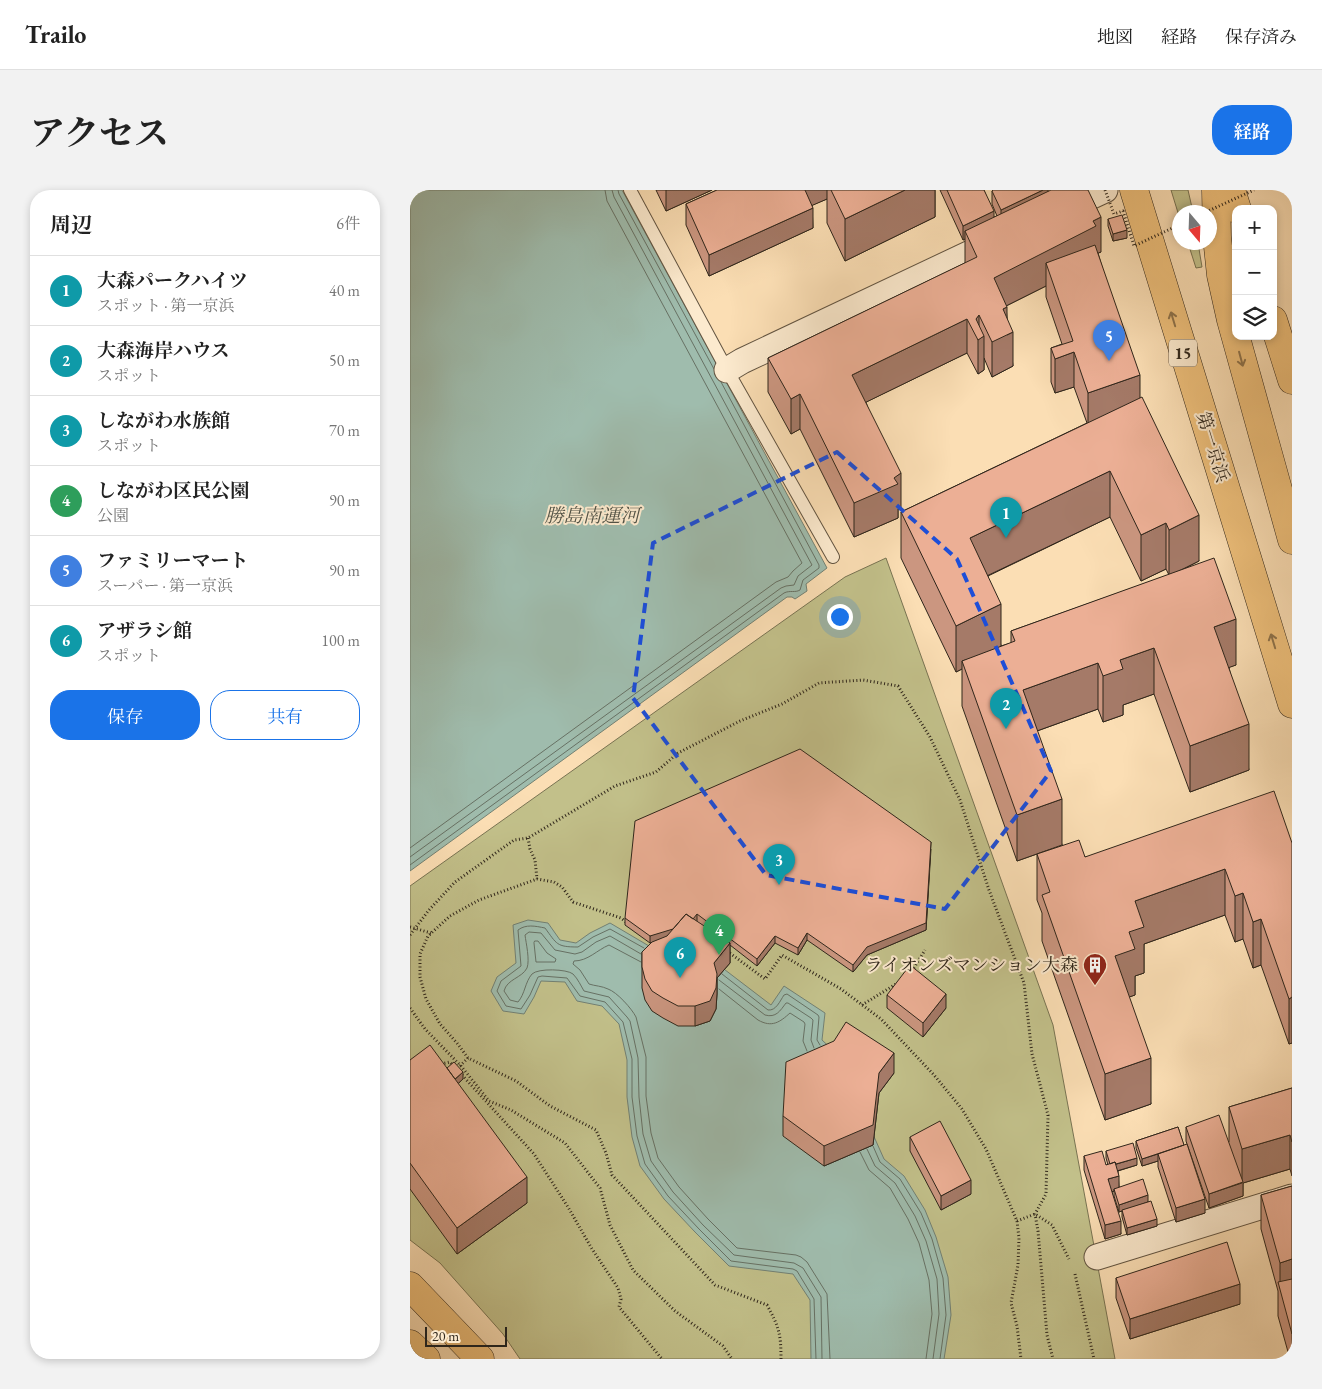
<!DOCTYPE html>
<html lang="ja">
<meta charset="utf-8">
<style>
:root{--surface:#fff;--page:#f2f2f2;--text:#222;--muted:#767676;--line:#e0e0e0;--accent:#1a73e8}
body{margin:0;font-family:"EB Garamond","Noto Serif JP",serif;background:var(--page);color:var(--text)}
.controls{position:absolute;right:15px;top:15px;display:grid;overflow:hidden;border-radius:10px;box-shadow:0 2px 8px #0003}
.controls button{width:45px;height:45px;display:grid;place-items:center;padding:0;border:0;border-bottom:1px solid var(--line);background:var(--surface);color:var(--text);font:25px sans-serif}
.compass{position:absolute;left:762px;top:15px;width:45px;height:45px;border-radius:50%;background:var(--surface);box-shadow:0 2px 8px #0003;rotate:161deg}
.scale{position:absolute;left:15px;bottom:12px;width:82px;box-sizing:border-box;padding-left:5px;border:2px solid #2f261b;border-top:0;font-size:14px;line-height:18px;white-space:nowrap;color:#2f261b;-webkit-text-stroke:4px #fceace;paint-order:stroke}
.you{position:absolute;left:429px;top:426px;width:18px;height:18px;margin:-12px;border:4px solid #fff;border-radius:50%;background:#1a73e8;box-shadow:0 0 0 8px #1a73e833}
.badge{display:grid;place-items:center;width:32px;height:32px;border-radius:50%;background:var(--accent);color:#fff;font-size:16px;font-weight:700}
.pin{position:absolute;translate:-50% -41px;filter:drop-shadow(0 1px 2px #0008)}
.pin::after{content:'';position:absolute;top:26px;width:18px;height:15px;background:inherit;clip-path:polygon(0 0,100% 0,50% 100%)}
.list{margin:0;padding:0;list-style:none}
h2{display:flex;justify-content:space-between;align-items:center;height:65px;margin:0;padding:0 20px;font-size:21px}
h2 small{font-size:16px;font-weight:400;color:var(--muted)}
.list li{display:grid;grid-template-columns:32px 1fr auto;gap:15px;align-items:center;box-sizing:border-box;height:70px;padding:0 20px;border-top:1px solid var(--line)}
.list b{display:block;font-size:19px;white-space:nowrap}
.list p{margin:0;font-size:16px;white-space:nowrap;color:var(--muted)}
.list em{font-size:16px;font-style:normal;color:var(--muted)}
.actions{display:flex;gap:10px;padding:15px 20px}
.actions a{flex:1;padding:11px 0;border:1px solid var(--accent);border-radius:20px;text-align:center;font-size:18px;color:var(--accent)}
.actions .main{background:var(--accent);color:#fff}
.icon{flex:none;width:28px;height:28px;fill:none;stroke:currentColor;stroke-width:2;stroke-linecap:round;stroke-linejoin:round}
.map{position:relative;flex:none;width:882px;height:1169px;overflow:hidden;border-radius:20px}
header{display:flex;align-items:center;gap:30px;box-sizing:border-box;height:70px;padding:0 25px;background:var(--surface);border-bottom:1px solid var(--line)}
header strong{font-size:24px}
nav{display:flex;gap:28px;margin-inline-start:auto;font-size:18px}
.intro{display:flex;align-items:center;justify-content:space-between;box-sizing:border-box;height:120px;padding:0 30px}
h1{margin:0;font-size:35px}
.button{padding:12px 22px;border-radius:20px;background:var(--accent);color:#fff;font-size:18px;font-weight:700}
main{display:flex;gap:30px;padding:0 30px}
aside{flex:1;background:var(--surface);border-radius:20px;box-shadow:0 2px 8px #0003}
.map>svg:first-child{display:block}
.green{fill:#c2c08a;stroke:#787352}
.water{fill:#9fbcad;stroke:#728073}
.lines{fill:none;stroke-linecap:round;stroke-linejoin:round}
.shore{stroke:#677164;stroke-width:1}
.service-casing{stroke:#625441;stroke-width:14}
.minor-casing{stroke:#625441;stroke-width:27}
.primary-casing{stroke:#2f261b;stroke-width:29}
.trunk-casing{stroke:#2f261b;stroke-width:29}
.motorway-casing{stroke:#2f261b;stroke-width:29}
.path{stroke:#2f261b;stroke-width:3;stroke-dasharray:1 2.5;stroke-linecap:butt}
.service{stroke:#fceace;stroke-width:12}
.minor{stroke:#fceace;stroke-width:25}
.primary{stroke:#eebf7a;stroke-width:28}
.trunk{stroke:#eebf7a;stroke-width:28}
.motorway{stroke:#eebf7a;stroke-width:28}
.path-bridge{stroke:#2f261b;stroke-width:3;stroke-dasharray:1 2.5;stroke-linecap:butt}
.wall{fill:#cb9680;stroke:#2f261b;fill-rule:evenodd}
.shaded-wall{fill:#a57a68;stroke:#2f261b}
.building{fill:#ecaf95;stroke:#2f261b}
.oneway{stroke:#8e724a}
.marked{fill:none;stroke:#1d4ed8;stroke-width:4;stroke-dasharray:10 6;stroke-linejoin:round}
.labels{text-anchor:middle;stroke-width:4;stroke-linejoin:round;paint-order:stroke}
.shield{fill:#fceace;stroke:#6c6151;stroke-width:1}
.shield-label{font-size:16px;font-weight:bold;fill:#2f261b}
.street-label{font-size:18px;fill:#2f261b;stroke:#fceace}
.poi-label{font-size:18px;fill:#2f261b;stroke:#fceace;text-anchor:end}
.water-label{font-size:19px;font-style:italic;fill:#515347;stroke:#fceace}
</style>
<header>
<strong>Trailo</strong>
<nav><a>地図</a><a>経路</a><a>保存済み</a></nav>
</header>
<div class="intro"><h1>アクセス</h1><a class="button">経路</a></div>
<main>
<aside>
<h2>周辺<small>6件</small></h2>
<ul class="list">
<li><span class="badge" style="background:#0f9aa8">1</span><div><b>大森パークハイツ</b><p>スポット · 第一京浜</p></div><em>40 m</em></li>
<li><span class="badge" style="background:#0f9aa8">2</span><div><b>大森海岸ハウス</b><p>スポット</p></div><em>50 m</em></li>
<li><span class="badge" style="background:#0f9aa8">3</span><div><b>しながわ水族館</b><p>スポット</p></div><em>70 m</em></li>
<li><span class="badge" style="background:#2e9e5b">4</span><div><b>しながわ区民公園</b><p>公園</p></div><em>90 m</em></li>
<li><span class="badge" style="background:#3f7fe0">5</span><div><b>ファミリーマート</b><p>スーパー · 第一京浜</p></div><em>90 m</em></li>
<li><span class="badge" style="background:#0f9aa8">6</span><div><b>アザラシ館</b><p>スポット</p></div><em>100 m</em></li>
</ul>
<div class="actions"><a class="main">保存</a><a>共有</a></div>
</aside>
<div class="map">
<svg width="882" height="1169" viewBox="0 0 882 1169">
<rect width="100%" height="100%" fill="#fbdeb4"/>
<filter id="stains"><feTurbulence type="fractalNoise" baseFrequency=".004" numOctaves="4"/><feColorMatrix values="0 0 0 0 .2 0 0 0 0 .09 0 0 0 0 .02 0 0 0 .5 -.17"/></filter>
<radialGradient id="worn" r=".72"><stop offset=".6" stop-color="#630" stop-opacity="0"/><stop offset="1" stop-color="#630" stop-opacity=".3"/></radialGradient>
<path class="green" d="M761,0H778L783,22H769V26Z
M778,53H788L792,77L786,78Z
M476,368L643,835L705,1169H110L93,1144L30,1073L0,1050V696L435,387Z"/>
<path class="water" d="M0,0H212L417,378L396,394L397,401L385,409L382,407H377L0,681Z
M118,730L138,733L150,750L166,753L180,743L200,733L239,756L268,744L361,815L374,796L415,823L412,850L427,864L474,969L494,986L515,1020L526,1047L538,1087L541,1125L534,1169H401L400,1110L383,1084L319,1076L285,1042L254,1009L230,976L222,947L217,907V870L209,834L192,816L167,811L155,792L131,791L124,807L114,824L93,821L81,801L87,787L106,773L103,735Z"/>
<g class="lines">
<path class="shore" d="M208,0L209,4L304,179
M0,658L366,392L378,387L383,381L392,373L197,11L195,0
M0,667L371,398L376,396L384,395L388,386L402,375L204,7L202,0
M0,675L374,403C380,400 385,403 390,400L393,390L409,378V375L311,192
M125,751H128L137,763L146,769L145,772H126L124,753Z
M234,758L200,739L183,747L168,757C146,757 147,754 135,738C125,736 116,734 108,740L111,776L91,791L87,801L96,816L111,819L120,805L128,787L132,786L157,788L170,806L195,812L213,832L222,869V907L227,946L235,974L258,1006L289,1039L321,1071L383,1079L387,1081L404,1109L406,1169
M231,764L200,746L186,752L172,762L165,764L145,760L131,743L119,742L115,745C116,753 120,770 117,778C112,788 97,789 94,801L100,810L108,812C115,804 115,792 122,784C128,778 157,779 163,784C168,789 171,796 174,801L199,807L217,827L220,831L228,868L229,907L233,944L241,971L263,1002L293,1035L324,1065L384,1073L393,1078L411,1107L412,1169
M231,772L199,755C187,760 178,771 164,771L163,774L170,780L179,794C185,796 192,796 198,799C207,802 222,819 226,827L236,867V906L241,943L248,968L269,997L298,1029L327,1058L386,1065L391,1067L397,1072L417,1104L420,1169
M312,784L358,820C366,821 370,811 374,805L377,804L408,825L409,827L407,850L410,855
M309,790L355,825C366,828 370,821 376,813H378L401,828L403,830L401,850L404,858
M309,799L348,830C362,838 370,832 380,823L394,832L395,834L393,851L397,861
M463,956L470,972L490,989L511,1023L522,1049L533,1088L536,1125L530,1169
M457,959L465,976L485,993L505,1026L516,1051L527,1089L529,1124L523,1169
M450,962L459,980L480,998L498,1029L509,1053L519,1090L522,1124L516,1169"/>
<g class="service-casing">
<path id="service" d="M220,0L317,180L423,367"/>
</g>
<g class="minor-casing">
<path id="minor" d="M652,20L695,0
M317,180L332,171L586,51
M687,1067L882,1007"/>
</g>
<g class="primary-casing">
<path id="primary" d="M0,1096L70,1169"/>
</g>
<g class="trunk-casing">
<path id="trunk" d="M724,0L882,514
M821,0L827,19
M863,130L882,190"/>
</g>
<g class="motorway-casing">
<path id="motorway" d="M806,0L807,47L811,85L821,130L882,350
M0,1154L16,1169"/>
</g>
<path class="path" d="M118,648L120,659L125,670L127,689
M216,732L211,728L163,712L152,697L144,692L127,689L69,710L40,726L18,746L10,764V787L16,809L30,834L47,853L58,868L106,891L140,916L186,940L196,963L202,985L305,1095L357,1115C369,1137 371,1144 371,1169
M0,737L21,743
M0,745L19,720L45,692L104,650L118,648L205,596L246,582L268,563L330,531L372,514L409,493L453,490L488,496L520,547L550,610L579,700L614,793L622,864L638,925L636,1004L625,1024L628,1041L637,1145L643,1169
M317,761L355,789L372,765L431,799L471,829L524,885L552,919L576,959L607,1031L609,1048L608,1075L601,1113L607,1136L611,1169
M502,781L515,760
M452,815L486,794
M0,818L15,839L51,876L79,911L101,920L155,953L190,998L200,1035L223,1080L265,1121L313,1156L322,1169
M31,874L40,872L43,876
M50,876L58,868
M52,885L124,964L158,1017L182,1059L208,1098L211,1109L209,1117L252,1169
M607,1031L625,1024L642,1035L659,1069
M665,1084L684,1169"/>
<use href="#service" class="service"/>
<use href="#minor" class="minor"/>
<use href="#primary" class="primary"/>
<use href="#trunk" class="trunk"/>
<use href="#motorway" class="motorway"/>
<path class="path-bridge" d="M695,0L704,24L713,21L724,56L769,35
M796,22L844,0"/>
</g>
<path class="wall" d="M246,0H302L256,21Z
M307,0H525V27L435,71L417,33V9L402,15L403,38L299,86L276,35V14Z
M530,0H574L584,27L587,26L582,14V1L638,0V1L691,62L688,63L730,208L789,371L768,382L826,475L819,477L839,580L780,602L744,504L713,515V525L693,532L688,519L627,541L652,655L675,667L882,653V853L879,854L851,775L843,778L833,749L825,752L815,725L734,754V783L725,786V805L719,807L741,914L695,930L632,751V723L627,710V664L607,671L552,516V479L546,482L491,368V322L677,233L664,197L645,203L641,192V158L652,154L636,107V96L596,116L597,128L603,176L582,187L574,168V180L568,184L557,163L456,212L491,318L488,319V328L444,347L390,239L381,244L358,202V168L555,73V49L553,50ZM700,327L731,391L756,379L759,385L601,441V453L591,456L578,386Z
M698,29L717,48L703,51L698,36Z
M521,659L516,740L457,765L443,782L397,750L388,765L365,753L347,776L320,755V773L307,788V804L306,819L300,831L285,836H268L253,828L242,821L235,810L232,798V762L243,752L240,753L215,735V728Z
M477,805L536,818L513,847L477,818Z
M0,870L37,878L53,889L48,894L117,1013L47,1064L0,999Z
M484,883L469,903L463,955L414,976L373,946V926Z
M882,898V986L880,979L833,993V1006L799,1018L776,951V937L819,952V917Z
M768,937L795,1023L766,1032L748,977V971L732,976L726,958V951Z
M500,947L561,1004L531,1020L500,961Z
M696,961L727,975L708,981L709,997L738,1011L747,1036L717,1045L712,1027V1021L709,1022L704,1006V1001L702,1002L711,1044L695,1049L674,980V966L696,975H698L696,968Z
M882,996V1169H880L868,1126V1101L851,1039V1005Z
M706,1088L830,1114L720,1149L706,1108Z"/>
<path class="shaded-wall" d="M256,0H302L256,21Z
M394,0H417V9L394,19Z
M495,0H525V27L435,71V29Z
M633,0H638V12L591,34V20Z
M403,18V38L299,86V65Z
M584,21V35L555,41V49L553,50V36Z
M691,27V62L686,64L636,73V96L584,122V88L683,31Z
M717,40V48L703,51V44Z
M597,117V145L603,142V176L582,187V152L593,119Z
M569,125V149L574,146V180L568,184V150L566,129Z
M557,129V163L442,219V185Z
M664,162V197L645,203V169Z
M730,185V219L678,237V203Z
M390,204V239L381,244V209Z
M700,281V327L560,394V348Z
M491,283V318L488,319V328L444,347V313Z
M789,325V371L759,386V340Z
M756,333V379L731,391V345Z
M591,414V460L552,471V479L546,482V436Z
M826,429V475L804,483V437Z
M744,458V504L713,515V525L693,532V486L710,470Z
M688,473V519L613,546V500Z
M839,534V580L780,602V556Z
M652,609V655L607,671V625Z
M521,652L516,740L457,765L443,782V775Z
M815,679V725L734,754V783L725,786V805L705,812V766L719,742L725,711Z
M833,703V749L825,752V706Z
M287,724V731L278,742L240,753V746Z
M851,729V775L843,778V732Z
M397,743V750L388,765V758Z
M365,746V753L347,776V769Z
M320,753V773L307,788V804L306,819L300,831L285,836V816L304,773Z
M536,804V818L513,847V833Z
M882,807V853L879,854V809Z
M484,863V883L469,903L463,955L414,976V956Z
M741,868V914L695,930V884Z
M53,882V889L41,900V893Z
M880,945V979L833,993V1006L799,1018V1004L832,993V959Z
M748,964V971L732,976V969Z
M727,968V975L700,983V976Z
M709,986V1000L704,999V1001L698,1003V989Z
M117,987V1013L47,1064V1038Z
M561,990V1004L531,1020V1006Z
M738,1005V1012L709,1022V1015Z
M795,1009V1023L766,1032V1018Z
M747,1029V1036L717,1045V1038Z
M711,1031V1044L695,1049V1035Z
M882,1069V1104L870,1099V1073Z
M830,1094V1114L720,1149V1129Z"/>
<path class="building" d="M307,0H395L403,18L299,65L276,14Z
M421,0H495L435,29Z
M537,0H574L584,21L553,36Z
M583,0H633L591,20L582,1Z
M641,0H678L691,27L683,31L686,36L584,88L597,117L593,119L603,142L582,152L569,125L566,129L574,146L568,150L557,129L442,185L491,283L484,288L488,294L444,313L390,204L381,209L358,168L567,67L555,41Z
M712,25L717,40L703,44L698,29Z
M685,55L730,185L678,203L664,162L645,169L641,158L663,151L636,73Z
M732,207L789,325L759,340L756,333L731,345L700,281L560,348L591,414L546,436L491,322Z
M804,368L826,429L804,437L839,534L780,556L744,458L710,470L713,479L693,486L688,473L613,500L652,609L607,625L552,471L605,451L601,441Z
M390,559L521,652L516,733L457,757L443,775L397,743L388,758L365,746L347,769L287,724L283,729L276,724L263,739L240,746L215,728L225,631Z
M864,601L882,653V807L879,809L851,729L843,732L833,703L825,706L815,679L725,711L734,737L719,742L725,759L705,766L741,868L695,884L632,705L640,702L627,664L669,650L675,667Z
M276,724L320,753L304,773L307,784L306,798L300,811L285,816H268L253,808L242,801L235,789L232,777V762L242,752L257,746Z
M500,775L536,804L513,833L477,805Z
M436,832L484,863L469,883L463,935L414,956L373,926L376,872L424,851Z
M20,855L117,987L47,1038L0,973V870Z
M44,872L53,882L45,889L37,878Z
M882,898V952L880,945L832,959L819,917Z
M809,925L833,992L799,1004L776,937Z
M530,931L561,990L531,1006L500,947Z
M768,937L774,955L732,969L726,951Z
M723,953L727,968L706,974L705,972L700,974L696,961Z
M777,954L795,1009L766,1018L748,964Z
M692,961L696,975L705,972L709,986L698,989L711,1031L695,1035L674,966Z
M733,989L738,1005L709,1015L704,999Z
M882,996V1069L870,1073L851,1005Z
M741,1011L747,1029L717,1038L712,1020Z
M817,1052L830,1094L720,1129L706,1088Z
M882,1089V1144L868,1092Z"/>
<defs><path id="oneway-shaft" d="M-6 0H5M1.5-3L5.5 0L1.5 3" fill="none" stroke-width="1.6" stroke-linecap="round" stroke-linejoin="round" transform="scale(1.25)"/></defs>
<g class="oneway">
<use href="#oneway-shaft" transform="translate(763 129) rotate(-107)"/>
<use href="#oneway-shaft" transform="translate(831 169) rotate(75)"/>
<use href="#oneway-shaft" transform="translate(863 451) rotate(-107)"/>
</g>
<path class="marked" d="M427,262L547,369L641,581L535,719L356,685L223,508L243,353Z"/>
<defs>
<g id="building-pin" transform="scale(1.25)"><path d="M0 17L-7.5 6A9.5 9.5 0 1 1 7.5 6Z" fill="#8f2418" stroke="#fceace"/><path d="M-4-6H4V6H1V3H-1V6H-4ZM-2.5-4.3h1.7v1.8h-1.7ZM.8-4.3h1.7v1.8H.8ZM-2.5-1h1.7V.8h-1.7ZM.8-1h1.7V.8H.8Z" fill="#fff"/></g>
</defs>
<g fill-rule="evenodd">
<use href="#building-pin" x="685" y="775"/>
</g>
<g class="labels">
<rect class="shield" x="759" y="149.5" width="28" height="27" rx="4"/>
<g class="shield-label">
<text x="773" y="169">15</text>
</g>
<g class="street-label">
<text transform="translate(803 257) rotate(73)" y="6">第一京浜</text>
</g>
<g class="poi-label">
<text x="668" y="781">ライオンズマンション大森</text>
</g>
<g class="water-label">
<text x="182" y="332">勝島南運河</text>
</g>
</g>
<rect width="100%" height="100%" filter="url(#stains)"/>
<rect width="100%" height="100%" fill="url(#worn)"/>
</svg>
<div class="controls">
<button>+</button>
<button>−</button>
<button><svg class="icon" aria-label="layers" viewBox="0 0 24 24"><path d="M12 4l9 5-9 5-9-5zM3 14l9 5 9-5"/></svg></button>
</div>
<svg class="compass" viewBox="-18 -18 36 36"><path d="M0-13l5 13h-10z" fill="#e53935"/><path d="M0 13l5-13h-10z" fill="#767676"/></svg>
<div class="scale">20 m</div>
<div class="you"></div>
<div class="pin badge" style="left:596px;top:348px;background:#0f9aa8">1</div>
<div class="pin badge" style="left:596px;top:539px;background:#0f9aa8">2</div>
<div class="pin badge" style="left:369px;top:695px;background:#0f9aa8">3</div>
<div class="pin badge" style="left:309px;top:765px;background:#2e9e5b">4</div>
<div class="pin badge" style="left:699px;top:171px;background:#3f7fe0">5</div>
<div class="pin badge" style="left:270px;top:788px;background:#0f9aa8">6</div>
</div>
</main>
